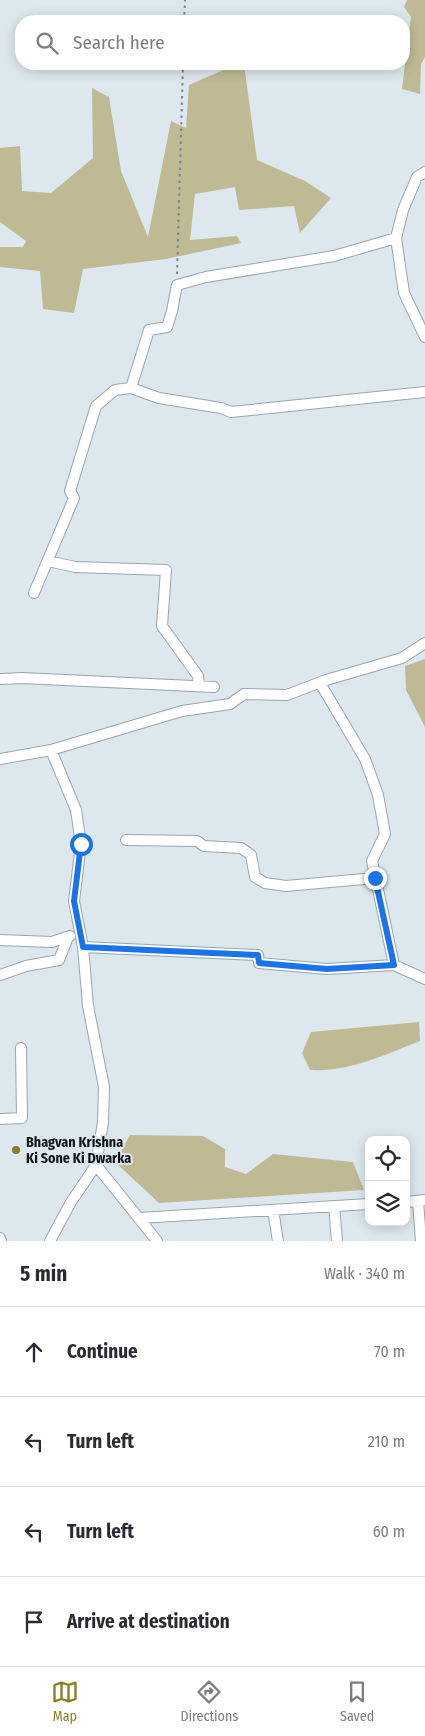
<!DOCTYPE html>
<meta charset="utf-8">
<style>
:root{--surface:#fff;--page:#f2f2f3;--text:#2b2b33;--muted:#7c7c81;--line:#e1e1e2;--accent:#897d23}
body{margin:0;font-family:"Fira Sans Condensed",sans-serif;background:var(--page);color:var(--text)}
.controls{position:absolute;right:15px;bottom:15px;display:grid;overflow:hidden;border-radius:10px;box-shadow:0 2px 12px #0003}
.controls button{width:45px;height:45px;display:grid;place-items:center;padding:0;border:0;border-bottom:1px solid var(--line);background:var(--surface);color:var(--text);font:25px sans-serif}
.stop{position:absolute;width:15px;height:15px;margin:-11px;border:4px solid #1a73e8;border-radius:50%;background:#fff}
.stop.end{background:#1a73e8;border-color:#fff;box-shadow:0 1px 5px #0008}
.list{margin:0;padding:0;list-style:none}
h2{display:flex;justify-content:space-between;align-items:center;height:65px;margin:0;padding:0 20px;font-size:21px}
h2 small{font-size:16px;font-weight:400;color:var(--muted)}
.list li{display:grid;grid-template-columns:32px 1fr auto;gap:15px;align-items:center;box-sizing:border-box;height:90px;padding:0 20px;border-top:1px solid var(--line)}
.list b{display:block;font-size:19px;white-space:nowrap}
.list em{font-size:16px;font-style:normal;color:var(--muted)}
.icon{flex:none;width:28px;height:28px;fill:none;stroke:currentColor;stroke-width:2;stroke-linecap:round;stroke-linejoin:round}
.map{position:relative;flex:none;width:425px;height:1241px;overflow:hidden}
.search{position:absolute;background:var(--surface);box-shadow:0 2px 12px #0003;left:15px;right:15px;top:15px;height:55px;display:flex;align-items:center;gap:12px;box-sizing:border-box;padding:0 18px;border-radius:20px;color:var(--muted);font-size:19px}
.sheet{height:425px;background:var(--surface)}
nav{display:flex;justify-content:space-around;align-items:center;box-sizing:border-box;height:70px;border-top:1px solid var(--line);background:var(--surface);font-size:14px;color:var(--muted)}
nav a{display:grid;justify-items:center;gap:2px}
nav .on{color:var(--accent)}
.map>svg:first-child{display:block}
.forest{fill:#bfba94}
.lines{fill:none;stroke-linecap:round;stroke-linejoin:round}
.street-casing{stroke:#9aa5aa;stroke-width:12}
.path{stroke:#7e868a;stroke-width:2;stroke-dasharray:2.5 4;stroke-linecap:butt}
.street{stroke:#fff;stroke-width:10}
.route{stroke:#1a73e8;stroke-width:6}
.poi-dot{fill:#897d23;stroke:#dde8ee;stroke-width:2}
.labels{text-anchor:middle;stroke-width:4;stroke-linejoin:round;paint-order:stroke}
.poi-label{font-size:14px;font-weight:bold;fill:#0e1214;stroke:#dde8ee;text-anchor:start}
</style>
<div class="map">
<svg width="425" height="1241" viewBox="0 0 425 1241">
<rect width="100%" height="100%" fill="#dde8ee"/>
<path class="forest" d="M407,0H425V57L421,64L420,94L402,89L411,17L404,7Z
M237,64H244L257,160L305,181L331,198L300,233L294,206L239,210L235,187L195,194L190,240L237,236L241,243L166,259L83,269L74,313L43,309L40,271L0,267V247H23L26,241L0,222V148L20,146L22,191L51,193L93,158L92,88L109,97L121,171L148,237L171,121L186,128L189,85Z
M425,659V727L406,690L405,666Z
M419,1022L420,1041C384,1055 350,1072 310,1070L302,1053L311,1032Z
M130,1135L203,1136L225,1149V1167L246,1174L273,1154L353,1162L364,1190L159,1203L115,1162Z"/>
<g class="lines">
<g class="street-casing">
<path id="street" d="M425,172L417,177L403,210L396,238L404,293L425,337
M131,388L149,330L167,327L172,311L177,285L206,277L334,256L396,238
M48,561L75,567L166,570L162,626L198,676L199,686
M34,593L74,498L70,491L96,406L115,390L131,388L159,398L221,408L231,412L425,392
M1,679L22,678L214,687
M0,759L51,750L182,711L230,704L244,694L287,695L326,680L402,658L425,643
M126,840L197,841L204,846L241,848L251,855L255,877L265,883L286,886L375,878
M0,940L52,942L70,936
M83,947L258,955L259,963L327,969L394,965L372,861L385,834L378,795L365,759L320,683
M394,965L425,979
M0,975L26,966L59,960L68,937
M0,1119L22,1118L21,1048
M96,1165L157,1241
M418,1201L421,1241
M406,1202L425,1200
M334,1206L337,1241
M273,1210L278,1241
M139,1218L369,1204
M0,1238L1,1241
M50,1241L71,1202L96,1165L103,1122L104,1087L88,1006L83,947L74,901L81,844L76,810L51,750"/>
</g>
<path class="path" d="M184,21L185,0
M177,274L183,64"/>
<use href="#street" class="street"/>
</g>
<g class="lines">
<path class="route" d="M81,844L74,901L83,947L258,955L259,963L327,969L394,965L375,878"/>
</g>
<circle class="poi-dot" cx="16" cy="1150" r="5"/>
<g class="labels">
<g class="poi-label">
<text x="26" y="1147">Bhagvan Krishna<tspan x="26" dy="16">Ki Sone Ki Dwarka</tspan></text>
</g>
</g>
</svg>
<div class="controls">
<button><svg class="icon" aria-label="locate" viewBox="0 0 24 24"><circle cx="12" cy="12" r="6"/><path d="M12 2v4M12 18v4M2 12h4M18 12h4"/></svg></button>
<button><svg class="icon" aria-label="layers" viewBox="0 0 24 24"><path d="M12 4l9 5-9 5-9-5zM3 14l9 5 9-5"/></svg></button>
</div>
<div class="stop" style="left:81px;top:844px"></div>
<div class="stop end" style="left:375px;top:878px"></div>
<div class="search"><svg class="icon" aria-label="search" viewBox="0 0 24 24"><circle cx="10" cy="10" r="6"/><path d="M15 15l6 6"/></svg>Search here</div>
</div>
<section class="sheet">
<h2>5 min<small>Walk · 340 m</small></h2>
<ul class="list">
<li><svg class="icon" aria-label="ahead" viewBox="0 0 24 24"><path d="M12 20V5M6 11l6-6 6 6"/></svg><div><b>Continue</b></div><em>70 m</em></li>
<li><svg class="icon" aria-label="left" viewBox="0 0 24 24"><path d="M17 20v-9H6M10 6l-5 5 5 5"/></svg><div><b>Turn left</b></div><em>210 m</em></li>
<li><svg class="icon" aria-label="left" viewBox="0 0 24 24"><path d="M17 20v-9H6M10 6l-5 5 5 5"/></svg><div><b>Turn left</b></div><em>60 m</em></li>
<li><svg class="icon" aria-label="arrive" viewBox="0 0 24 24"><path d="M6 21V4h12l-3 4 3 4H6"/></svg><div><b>Arrive at destination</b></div></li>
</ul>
</section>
<nav>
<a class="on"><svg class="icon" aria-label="map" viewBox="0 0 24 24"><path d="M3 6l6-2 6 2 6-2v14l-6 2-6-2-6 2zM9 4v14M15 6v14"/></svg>Map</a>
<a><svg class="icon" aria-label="directions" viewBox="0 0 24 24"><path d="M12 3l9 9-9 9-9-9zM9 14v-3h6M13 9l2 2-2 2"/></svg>Directions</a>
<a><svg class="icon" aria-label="saved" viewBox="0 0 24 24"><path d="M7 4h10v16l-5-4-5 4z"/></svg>Saved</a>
</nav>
